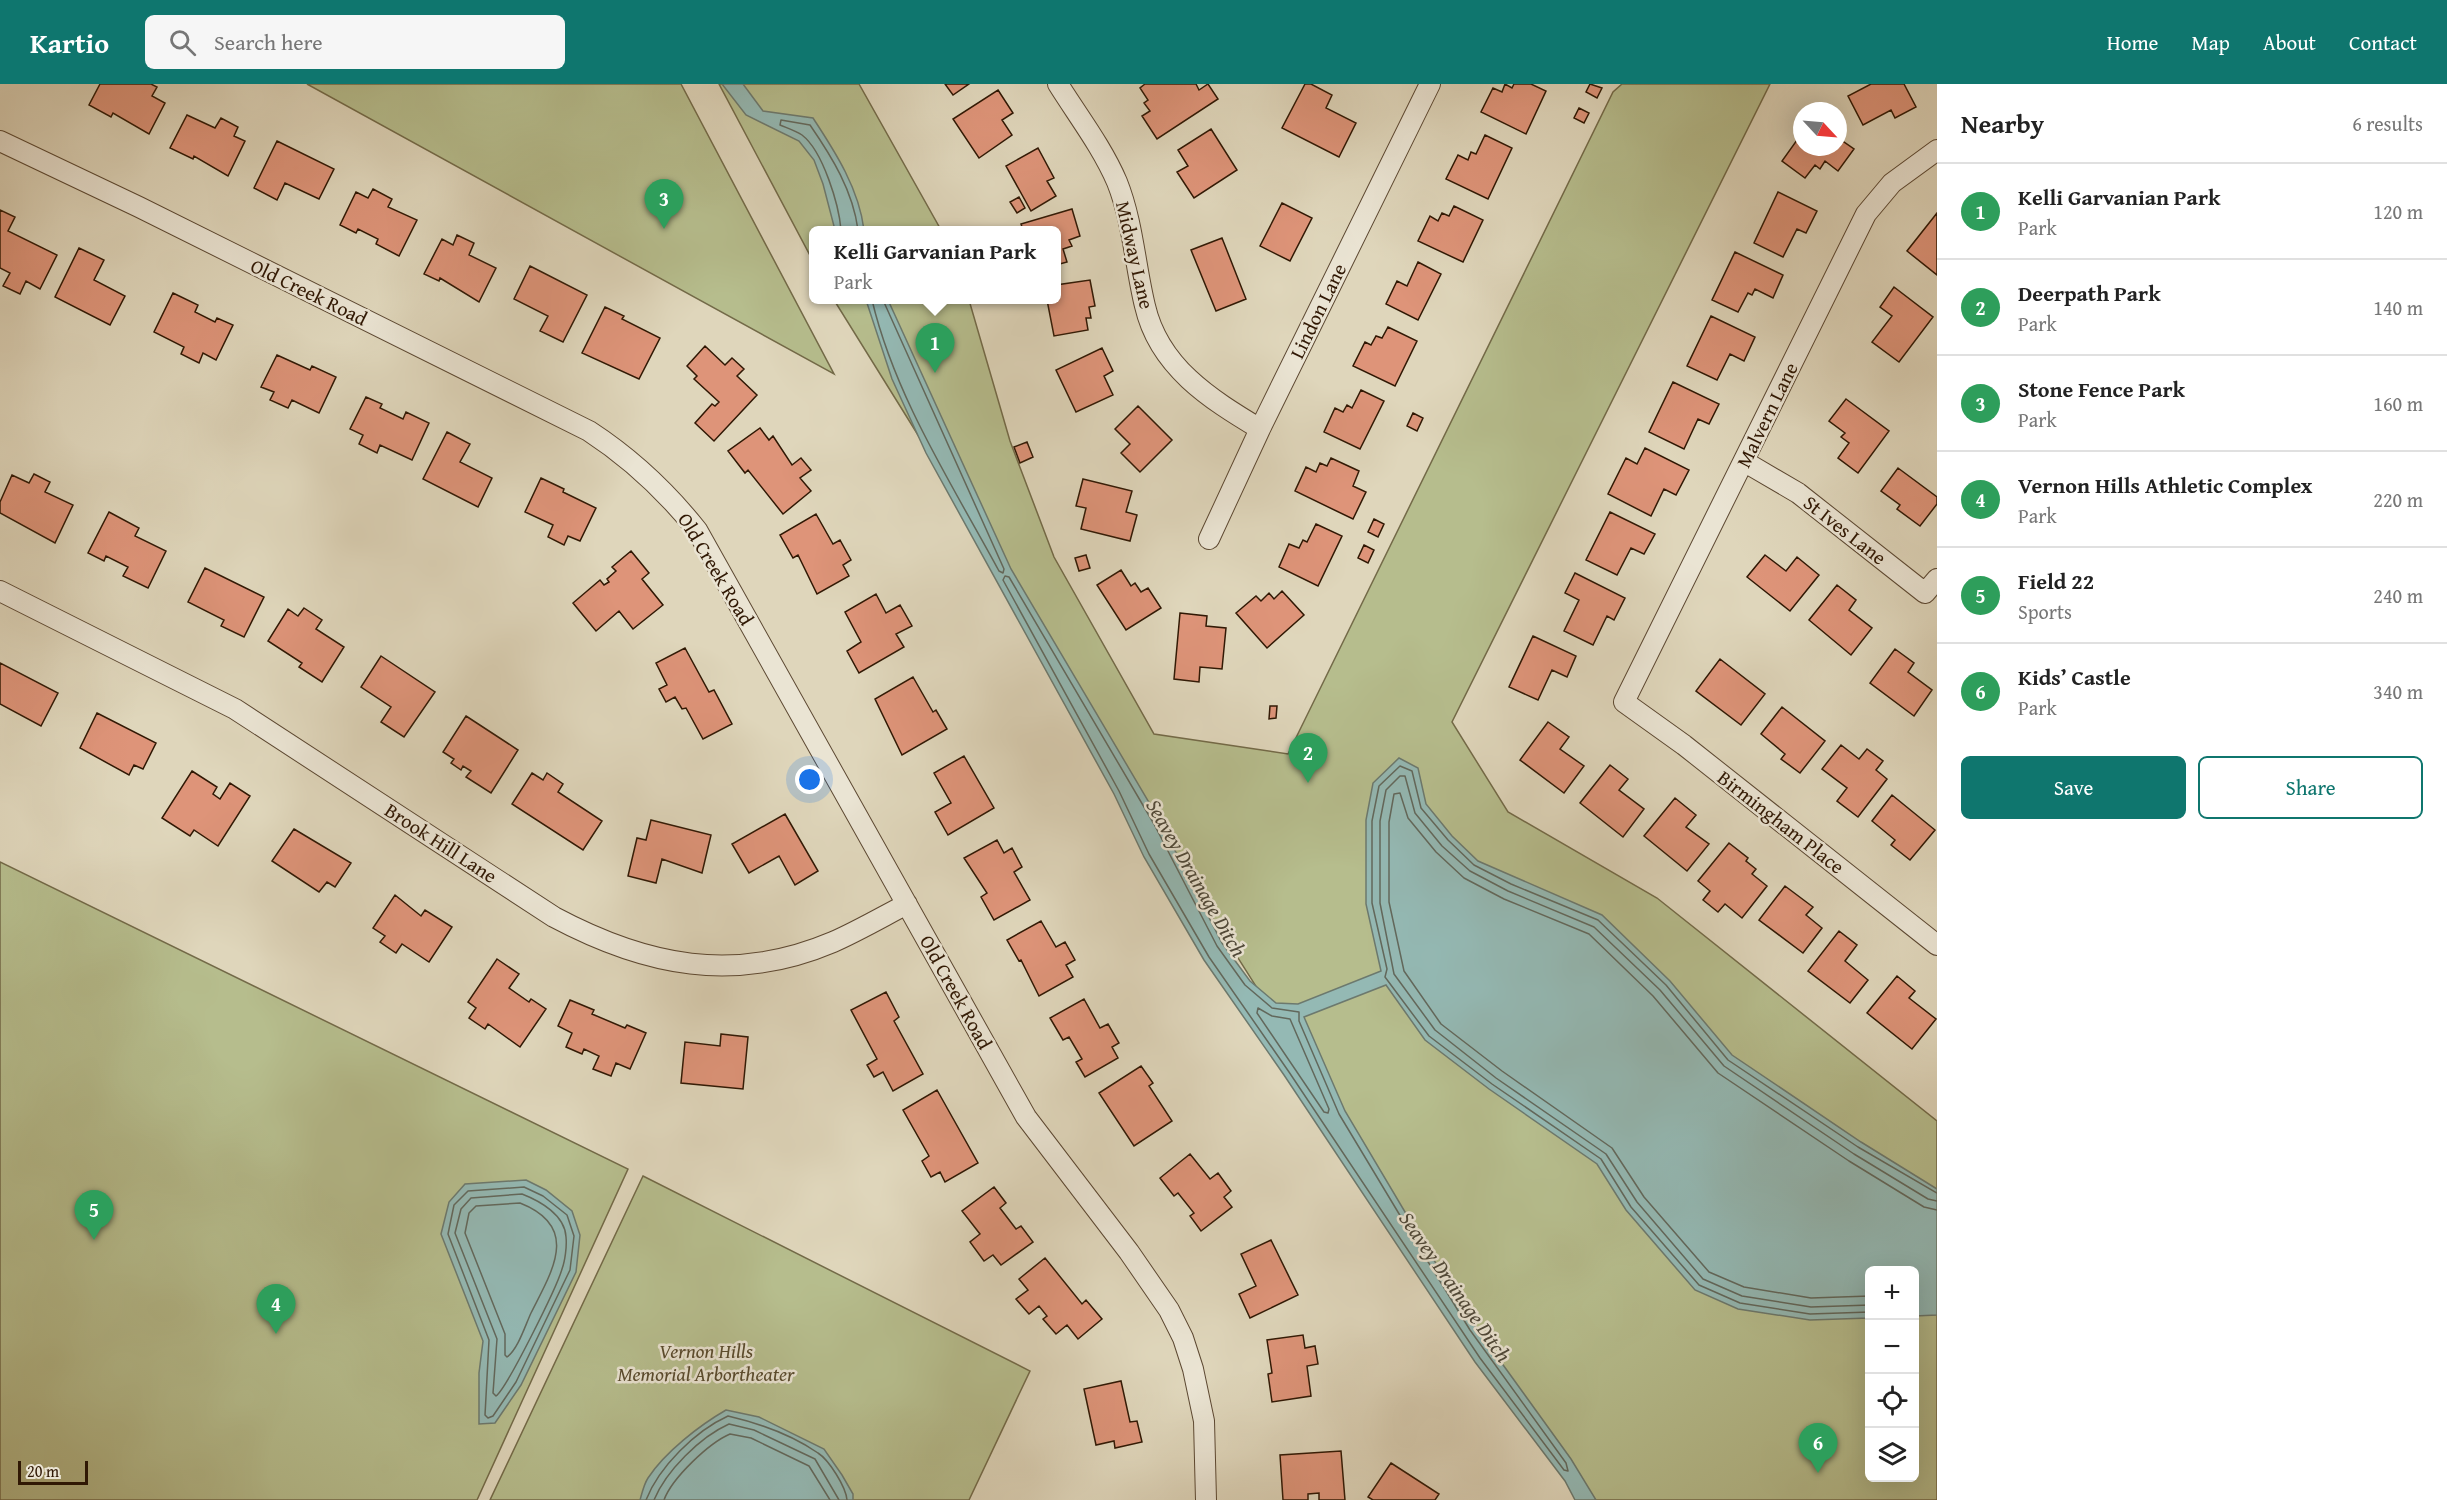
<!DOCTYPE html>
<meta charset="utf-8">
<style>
:root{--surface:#fff;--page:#f6f6f6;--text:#222;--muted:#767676;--line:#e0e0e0;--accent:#0f766e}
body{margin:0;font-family:"Gentium Book Plus",serif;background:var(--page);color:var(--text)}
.controls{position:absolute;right:18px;bottom:18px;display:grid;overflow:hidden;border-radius:9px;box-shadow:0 6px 24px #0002}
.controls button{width:54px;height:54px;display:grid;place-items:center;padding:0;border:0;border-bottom:2px solid var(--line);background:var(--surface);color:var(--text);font:30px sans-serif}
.compass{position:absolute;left:1793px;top:18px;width:54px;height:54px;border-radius:50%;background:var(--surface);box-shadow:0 6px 24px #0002;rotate:116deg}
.scale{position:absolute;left:18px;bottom:15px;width:70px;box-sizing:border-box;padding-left:6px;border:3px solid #301804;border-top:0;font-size:16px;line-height:21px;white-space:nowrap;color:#301804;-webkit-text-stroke:4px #eae4d3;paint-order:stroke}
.you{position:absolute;left:810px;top:696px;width:21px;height:21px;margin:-15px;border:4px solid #fff;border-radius:50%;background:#1a73e8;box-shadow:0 0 0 9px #1a73e833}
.badge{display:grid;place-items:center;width:39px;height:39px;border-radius:50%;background:var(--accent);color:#fff;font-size:20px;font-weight:700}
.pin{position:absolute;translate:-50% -50px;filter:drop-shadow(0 2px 3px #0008)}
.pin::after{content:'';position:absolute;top:32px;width:21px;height:18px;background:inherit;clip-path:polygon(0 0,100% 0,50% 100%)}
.popup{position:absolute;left:809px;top:142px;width:252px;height:78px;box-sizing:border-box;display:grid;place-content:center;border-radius:9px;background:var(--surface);filter:drop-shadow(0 2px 4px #0005);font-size:20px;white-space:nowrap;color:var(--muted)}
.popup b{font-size:22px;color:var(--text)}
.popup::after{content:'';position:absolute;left:50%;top:100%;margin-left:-12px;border:12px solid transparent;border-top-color:var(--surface)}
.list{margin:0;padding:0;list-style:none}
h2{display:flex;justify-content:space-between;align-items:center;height:78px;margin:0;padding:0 24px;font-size:26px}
h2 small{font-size:20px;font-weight:400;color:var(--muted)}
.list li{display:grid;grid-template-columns:39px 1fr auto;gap:18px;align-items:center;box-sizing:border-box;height:96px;padding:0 24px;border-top:2px solid var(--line)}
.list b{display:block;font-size:22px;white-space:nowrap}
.list p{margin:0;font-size:20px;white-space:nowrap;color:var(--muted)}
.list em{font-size:20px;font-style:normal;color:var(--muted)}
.actions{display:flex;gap:12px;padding:18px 24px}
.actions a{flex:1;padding:14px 0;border:2px solid var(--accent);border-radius:9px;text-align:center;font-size:21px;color:var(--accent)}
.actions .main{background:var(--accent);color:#fff}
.icon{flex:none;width:33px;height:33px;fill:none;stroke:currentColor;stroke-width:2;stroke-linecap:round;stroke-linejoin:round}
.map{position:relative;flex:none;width:1937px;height:1416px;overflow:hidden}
header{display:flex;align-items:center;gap:36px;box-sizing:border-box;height:84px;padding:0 30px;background:var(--accent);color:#fff}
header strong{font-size:28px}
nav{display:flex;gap:33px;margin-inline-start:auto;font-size:21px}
.search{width:420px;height:54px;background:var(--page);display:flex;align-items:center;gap:15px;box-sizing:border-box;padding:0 21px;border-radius:9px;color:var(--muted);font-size:22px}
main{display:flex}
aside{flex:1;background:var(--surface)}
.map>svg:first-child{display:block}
.green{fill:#b6bd8d;stroke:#736a48;stroke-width:1.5;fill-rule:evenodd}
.water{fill:#94b9b4;stroke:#6c796e;stroke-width:1.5}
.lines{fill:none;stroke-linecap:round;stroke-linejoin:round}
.shore{stroke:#62685c;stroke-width:1.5}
.building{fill:#de9479;stroke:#301804;stroke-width:1.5}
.street-casing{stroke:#5c4832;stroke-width:22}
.street{stroke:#eae4d3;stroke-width:20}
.labels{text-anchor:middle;stroke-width:5;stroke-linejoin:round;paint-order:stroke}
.street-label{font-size:20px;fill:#301804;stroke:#eae4d3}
.park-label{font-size:20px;font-style:italic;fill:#584a2d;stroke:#eae4d3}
.water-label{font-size:21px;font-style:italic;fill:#4e4839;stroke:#eae4d3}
</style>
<header>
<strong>Kartio</strong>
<div class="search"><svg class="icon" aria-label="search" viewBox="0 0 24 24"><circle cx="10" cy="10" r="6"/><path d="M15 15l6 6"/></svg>Search here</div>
<nav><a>Home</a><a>Map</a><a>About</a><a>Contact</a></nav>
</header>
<main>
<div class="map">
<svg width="1937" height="1416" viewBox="0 0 1937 1416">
<rect width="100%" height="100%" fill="#dfd6bb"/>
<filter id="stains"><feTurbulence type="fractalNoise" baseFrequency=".00333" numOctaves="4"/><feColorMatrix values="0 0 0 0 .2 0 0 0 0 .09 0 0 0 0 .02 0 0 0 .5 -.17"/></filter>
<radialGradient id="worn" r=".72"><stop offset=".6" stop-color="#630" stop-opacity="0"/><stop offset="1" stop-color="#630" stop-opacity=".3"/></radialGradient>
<path class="green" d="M307,0H681L834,290Z
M719,0H859L941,146H814L813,177Z
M1622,0H1770L1452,638L1508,728L1657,814L1937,1037V1416H1581L1090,640L946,396L834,216H969L1010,357L1054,473L1154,650L1288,670L1613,8ZM1870,1186H1914V1394H1870Z
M0,778L628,1085L477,1416H0Z
M643,1092L1030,1287L969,1416H490Z"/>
<path class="water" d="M722,0H743L763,27L813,34C836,69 859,105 864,146H835L823,100L814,76L799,57L746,31Z
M866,216H888L1011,485L1160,737L1222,859L1250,897L1276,919L1298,920L1381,887L1366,820V736L1373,699L1399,674L1418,684L1426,720L1452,752L1478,777L1602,831L1670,897L1732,971L1861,1058L1937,1105V1231L1915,1232L1914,1186H1870L1869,1234L1810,1236L1738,1225L1695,1206L1626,1126L1597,1080L1489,1005L1425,956L1386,901L1304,933L1345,1027L1427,1165L1475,1242L1571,1375L1596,1416H1575L1565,1397L1475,1278L1284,991L1204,876L1144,773L1114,710L926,369L892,295Z
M526,1096L546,1106L572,1127L580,1151L576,1188L521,1301L495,1339L479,1340V1289L483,1257L441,1150L449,1118L465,1100Z
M726,1326L759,1333L824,1365L842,1391L853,1410V1416H640C642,1409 644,1400 648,1394C665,1368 700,1341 726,1326Z"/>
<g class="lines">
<path class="shore" d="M841,146C839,121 823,67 802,51C796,47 787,44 780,41L781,36L810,41C832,73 853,107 858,146
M872,216C895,313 952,400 999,487L1003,489L1004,485L883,216
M1005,492L1009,493L1154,740L1217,862L1245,901L1272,924L1299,928V937L1339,1030L1422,1168L1470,1246L1566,1379L1568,1387L1564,1386L1480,1274L1289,988L1209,873L1149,770L1119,707L1003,496Z
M1258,924L1272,932L1290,935L1329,1025L1328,1029L1324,1028L1257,929Z
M524,1103L543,1112L567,1131L574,1152L570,1186L516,1298L493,1332L488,1334L485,1331L489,1256L448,1150L454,1121L468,1107Z
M522,1110C540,1117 565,1131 566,1153C567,1162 565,1177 562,1185C557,1203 507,1304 496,1312L493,1309L497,1255L455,1149L461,1125L471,1114Z
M520,1119C581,1143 552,1187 531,1229C525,1242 518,1265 507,1273L505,1271V1250L465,1149L469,1129L476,1122Z
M1870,1212L1811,1214L1744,1203L1709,1188L1644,1113L1612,1064L1502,987L1441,940L1404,887L1389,818V738L1394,710L1400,709L1408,734L1436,768L1464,794L1504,815L1589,850L1653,912L1718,989L1849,1077L1924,1123L1937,1126
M1870,1221L1811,1223L1742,1212L1703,1195L1637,1118L1606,1070L1496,994L1435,946L1394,890L1380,819V737L1386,706L1400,692H1405L1415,729L1442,762L1470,787L1508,807L1594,843L1660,906L1724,982L1854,1070L1928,1115L1937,1117
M1870,1228L1810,1230L1740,1219L1699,1201L1631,1123L1601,1075L1492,1000L1429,952L1385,893L1387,885L1372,819V737L1379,702L1400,682L1412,687L1421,724L1448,756L1474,781L1511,800L1598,836L1666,901L1728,976L1858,1063L1937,1109
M646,1416C659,1383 695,1347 728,1332C758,1339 792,1351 818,1369C829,1376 846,1403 847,1416
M654,1416C666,1387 700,1353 729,1340L754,1346L815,1375L839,1416
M664,1416C672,1394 709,1359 730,1350L751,1354L809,1382L830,1416"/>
</g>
<path class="building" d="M100,0H151L157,3L152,12L165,19L149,50L113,29L111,33L89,21Z
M945,0H969L953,11Z
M1145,0H1196L1199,6L1208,0L1218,15L1157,55L1142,32L1150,27L1144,19L1148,16L1140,4Z
M1305,0H1311L1332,11L1326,24L1356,39L1339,73L1282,44Z
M1505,0L1512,4L1514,0H1531L1546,7L1526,50L1481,28L1493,4L1502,8Z
M1590,0L1602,4L1597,14L1586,8Z
M1871,0H1904L1916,23L1895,34L1891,26L1863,41L1848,12Z
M998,6L1013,29L1002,36L1012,51L979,74L953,35Z
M1579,24L1589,29L1584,39L1574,34Z
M187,31L215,44L221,34L238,43L234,52L245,57L228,92L194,72L193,75L170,64Z
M1211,45L1237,86L1194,114L1177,88L1188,82L1178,66Z
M1802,49V63H1838V54L1854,65L1838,87L1825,77L1820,85L1815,81L1805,94L1782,77Z
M1485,51L1512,64L1488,115L1446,95L1458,71L1468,76L1471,68L1476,70Z
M277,57L334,85L319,115L285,99L277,116L254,104Z
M1038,64L1054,94L1047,97L1056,112L1031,127L1006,82Z
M373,105L392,115L388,123L417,136L399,172L376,160L378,155L358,145L356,149L340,141L356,108L368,114Z
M1778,108L1817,127L1806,149L1797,145L1783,173L1754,159Z
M1019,113L1025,124L1017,129L1010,118Z
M1282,119L1312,134L1290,177L1260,162Z
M1454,122L1483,136L1463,178L1418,157L1430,132L1438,137L1442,129L1449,132Z
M1072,125L1080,152L1069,156L1072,162L1063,165L1067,178L1056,181V146H1023L1021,140Z
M0,126L15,133L8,147L57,171L40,205L26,197L20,210L3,202L10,189L0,184Z
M1937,129V191L1907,167Z
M457,151L474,159L469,171L496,184L479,218L440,194L439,197L424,190L442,155L453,161Z
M1222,154L1246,215L1216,227L1191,166Z
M79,164L104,176L94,196L125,212L110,241L55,213Z
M1735,168L1783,191L1773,214L1755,205L1752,211L1748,209L1738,228L1712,216Z
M1418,178L1441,190L1418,236L1386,220L1397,197L1407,202Z
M530,182L587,211L563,258L540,247L548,232L514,215Z
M1090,196L1095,222L1089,223L1091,234H1086L1088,246L1054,252L1047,216H1056V201Z
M1894,203L1933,233L1899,278L1872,258L1892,232L1880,223Z
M173,209L198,221L195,228L215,238L217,234L233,241L216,276L203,269L199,279L181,270L184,263L154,248Z
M605,223L624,232L622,235L660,254L639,295L582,269Z
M1711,232L1755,253L1744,277L1730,270L1717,296L1687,282Z
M1388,243L1417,257L1395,302L1353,282L1365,258L1371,261L1376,252L1382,254Z
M705,262L725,281L732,274L744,285L737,292L757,311L714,357L695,339L712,320L715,322L719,318L694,295L697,292L687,282Z
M1102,264L1113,287L1104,292L1113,311L1076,328L1056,286Z
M277,271L310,286L312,282L336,293L319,329L292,316L288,324L270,316L274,308L261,303Z
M1673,298L1719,320L1709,340L1698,335L1684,365L1649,348Z
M1361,306L1384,317L1360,365L1324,348L1335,324L1343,328L1347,321L1352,324Z
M366,313L382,320L380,324L403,335L406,328L429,339L412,376L380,361L377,369L359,360L363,351L350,345Z
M1846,315L1889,347L1858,389L1838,374L1849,359L1841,353L1845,349L1829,337Z
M1138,322L1172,356L1140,388L1121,369L1130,360L1115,345Z
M1413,329L1423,334L1417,347L1407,342Z
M760,344L769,356L773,352L792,381L801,374L811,386L800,394L811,407L783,430L748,386L745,389L728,367Z
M447,348L470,360L460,378L492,394L478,423L423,395Z
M1027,358L1033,373L1020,379L1014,363Z
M1645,364L1689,386L1676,411L1664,405L1651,432L1608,410L1626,374L1637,380Z
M1331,374L1359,387L1353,402L1366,408L1353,435L1295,407L1306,383L1316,388L1320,379L1327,382Z
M1898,384L1937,413V420L1920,442L1897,425L1900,421L1881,407Z
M34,390L50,398L45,408L73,421L55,459L0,429V418L12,391L29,399Z
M541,394L564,405L563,408L596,424L580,457L568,452L564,461L548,453L553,441L525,428Z
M1083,395L1132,407L1126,428L1137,431L1130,457L1081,445L1086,424L1076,422Z
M109,428L139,444L135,452L166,467L148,504L123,492L128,483L106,472L104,477L88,469Z
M1610,428L1655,450L1644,470L1631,464L1617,491L1586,476Z
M816,430L833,460L840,456L851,476L843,481L849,492L817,510L798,471L793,474L780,451Z
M1374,435L1384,440L1378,453L1368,448Z
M1316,440L1342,452L1318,502L1279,483L1289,460L1299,464L1303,456L1307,458Z
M1364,461L1374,466L1368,479L1358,474Z
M631,467L649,489L642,495L663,521L633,545L619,527L596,547L573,519L600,496L604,501L609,498L607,495L616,487L612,483Z
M1086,471L1090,484L1079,487L1075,474Z
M1765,471L1786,487L1797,473L1819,491L1790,527L1747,493Z
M205,484L264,513L244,553L221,542L224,536L188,518Z
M1121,486L1131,502L1135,499L1141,508L1148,504L1161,524L1126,546L1097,501Z
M1575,489L1625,514L1614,536L1607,532L1593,561L1564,547L1579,516L1565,509Z
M1837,501L1856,516L1849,526L1872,544L1851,571L1809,536Z
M1282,507L1304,531L1267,564L1236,529L1256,512L1261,517L1269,509L1274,515Z
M876,510L886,529L900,521L912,542L896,550L904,563L859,589L847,567L861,558L845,528Z
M304,524L322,536L316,545L344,563L322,598L299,583L302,579L268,557L288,525L298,532Z
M1180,529L1207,532L1206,542L1226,544L1222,585L1200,583L1199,598L1174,595Z
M1533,552L1576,572L1567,593L1552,586L1538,616L1509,603Z
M685,564L709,608L714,606L732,640L703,655L686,624L682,625L675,613L666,618L659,605L667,601L656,579Z
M1895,565L1914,579L1908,588L1932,606L1914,632L1870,599Z
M381,572L435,608L404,653L381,638L391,623L361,603Z
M1720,575L1765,610L1741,641L1696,607Z
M0,579L58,609L41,642L0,620Z
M913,593L933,628L936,626L947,645L902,671L875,615Z
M1270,622H1277L1276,634L1269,635Z
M1782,623L1825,657L1800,689L1781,675L1785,670L1761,650Z
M97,629L156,659L143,685L134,681L129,691L80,664Z
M466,632L518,666L491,709L466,693L471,687L463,682L461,686L451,679L454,675L443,668Z
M1548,638L1569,653L1560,665L1584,682L1564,709L1520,676Z
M1841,661L1859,675L1867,665L1883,677L1876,686L1887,695L1858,733L1837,717L1847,704L1822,685Z
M964,672L994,724L948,751L935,728L951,719L934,689Z
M1610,681L1628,695L1619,706L1644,725L1623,753L1580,719Z
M192,687L217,703L213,710L220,715L230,699L250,712L218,762L194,746L190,752L162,734Z
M532,689L543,696L547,689L563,700L558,708L602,737L583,766L512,720Z
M1892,711L1935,746L1910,776L1891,761L1895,756L1872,737Z
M1675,714L1696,731L1686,743L1709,760L1687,787L1644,752Z
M785,730L818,787L795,801L779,772L749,789L732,760Z
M651,736L711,751L702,789L662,775L656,799L628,792L637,754L646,756Z
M294,745L351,779L335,803L327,798L319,808L272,777Z
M997,756L1004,769L1012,764L1022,783L1014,788L1030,816L994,836L981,813L987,809L964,774Z
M1729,759L1748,774L1746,777L1756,785L1752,790L1767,802L1742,834L1725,820L1718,828L1703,816L1710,807L1698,797Z
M1785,802L1813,823L1806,831L1822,844L1803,869L1759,836Z
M395,811L421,832L425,826L452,843L429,878L402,860L396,869L380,858L385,852L373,844Z
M1041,837L1056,863L1065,858L1075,876L1066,881L1073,893L1039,912L1021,876L1019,877L1007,856Z
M1839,847L1857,861L1845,877L1868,896L1850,919L1808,887Z
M497,875L519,890L509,904L529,918L531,915L546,925L520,963L488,940L485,945L469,934L476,924L468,918Z
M1897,892L1915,907L1909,914L1936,935L1912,965L1867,929Z
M886,908L899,933L894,937L923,990L893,1007L883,988L874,993L867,981L877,975L851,926Z
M1084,915L1100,944L1108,940L1119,959L1112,963L1118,974L1085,993L1076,978L1082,975L1069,953L1063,956L1050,934Z
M570,916L594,926L592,930L625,944L627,941L646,949L630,985L616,979L611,992L593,985L599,972L584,965L582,970L566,963L572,949L558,942Z
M721,950L748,953L743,1005L681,999L685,958L720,962Z
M1141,982L1153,999L1149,1002L1172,1037L1134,1062L1099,1009Z
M937,1006L978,1079L945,1098L940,1088L931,1093L922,1077L929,1072L903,1026Z
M1190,1070L1210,1095L1218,1089L1231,1107L1224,1113L1232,1123L1201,1147L1190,1132L1194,1129L1178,1109L1174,1112L1160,1094Z
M994,1103L1006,1119L1000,1124L1016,1145L1021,1142L1033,1158L1001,1181L993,1171L984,1177L970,1158L980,1150L962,1127Z
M1271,1156L1298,1211L1250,1234L1239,1210L1256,1202L1241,1170Z
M1045,1174L1082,1220L1086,1216L1102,1235L1078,1255L1067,1241L1056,1250L1043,1235L1047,1232L1039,1222L1029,1230L1016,1215L1028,1206L1019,1195Z
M1303,1251L1305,1264L1315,1262L1318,1280L1307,1282L1311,1312L1272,1318L1268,1290L1272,1289L1267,1256Z
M1121,1297L1130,1338L1137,1337L1142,1358L1115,1364L1114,1357L1096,1361L1084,1305Z
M1341,1367L1345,1416H1319V1409L1308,1410V1416H1283L1280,1371Z
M1391,1379L1439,1410L1435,1416H1373L1368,1413Z"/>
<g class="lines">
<g class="street-casing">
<path id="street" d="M1058,0C1078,32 1102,63 1117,98C1133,138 1135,181 1145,222C1159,283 1210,315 1260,345
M0,57L139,123L589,347C632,375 665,406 697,446L1026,1033L1129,1168L1169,1226L1183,1254L1193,1285L1204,1337L1206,1416
M1937,66L1892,99L1866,130L1624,618L1684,661L1937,861
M1745,378L1798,409L1925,509L1937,495
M1209,455L1260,345L1430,0
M0,507L235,625L554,833C646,882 734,900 833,858C858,847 882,833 907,820"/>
</g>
<use href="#street" class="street"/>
</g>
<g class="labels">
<g class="street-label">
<text transform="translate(1135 171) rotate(77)" y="7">Midway Lane</text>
<text transform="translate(309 208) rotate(26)" y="7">Old Creek Road</text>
<text transform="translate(1318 227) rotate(-64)" y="7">Lindon Lane</text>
<text transform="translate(1767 331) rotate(-64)" y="7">Malvern Lane</text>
<text transform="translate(1845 446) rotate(38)" y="7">St Ives Lane</text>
<text transform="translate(716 485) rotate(59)" y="7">Old Creek Road</text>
<text transform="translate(1781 738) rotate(38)" y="7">Birmingham Place</text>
<text transform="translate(441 759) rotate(33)" y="7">Brook Hill Lane</text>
<text transform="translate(956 908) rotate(61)" y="7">Old Creek Road</text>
</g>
<g class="park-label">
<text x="706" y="1274">Vernon Hills<tspan x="706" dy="23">Memorial Arbortheater</tspan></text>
</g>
<g class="water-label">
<text transform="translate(1196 794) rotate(60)" y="7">Seavey Drainage Ditch</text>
<text transform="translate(1455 1203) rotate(55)" y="7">Seavey Drainage Ditch</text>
</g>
</g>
<rect width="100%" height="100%" filter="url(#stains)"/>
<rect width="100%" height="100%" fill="url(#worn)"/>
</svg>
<div class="controls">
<button>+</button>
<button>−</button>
<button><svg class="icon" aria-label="locate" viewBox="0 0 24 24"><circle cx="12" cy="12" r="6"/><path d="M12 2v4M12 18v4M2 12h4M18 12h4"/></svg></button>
<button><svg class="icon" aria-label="layers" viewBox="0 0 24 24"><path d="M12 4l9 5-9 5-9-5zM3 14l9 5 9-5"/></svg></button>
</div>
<svg class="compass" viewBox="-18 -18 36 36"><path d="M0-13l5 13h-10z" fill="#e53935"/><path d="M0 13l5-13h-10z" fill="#767676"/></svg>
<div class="scale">20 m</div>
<div class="you"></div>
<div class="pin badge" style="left:935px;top:289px;background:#2e9e5b">1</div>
<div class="popup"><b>Kelli Garvanian Park</b>Park</div>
<div class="pin badge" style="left:1308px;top:699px;background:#2e9e5b">2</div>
<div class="pin badge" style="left:664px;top:145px;background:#2e9e5b">3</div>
<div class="pin badge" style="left:276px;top:1250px;background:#2e9e5b">4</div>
<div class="pin badge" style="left:94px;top:1156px;background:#2e9e5b">5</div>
<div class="pin badge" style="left:1818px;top:1389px;background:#2e9e5b">6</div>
</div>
<aside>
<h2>Nearby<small>6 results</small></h2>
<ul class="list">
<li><span class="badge" style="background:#2e9e5b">1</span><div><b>Kelli Garvanian Park</b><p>Park</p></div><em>120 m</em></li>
<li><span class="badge" style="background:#2e9e5b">2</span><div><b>Deerpath Park</b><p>Park</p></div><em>140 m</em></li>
<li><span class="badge" style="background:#2e9e5b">3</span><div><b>Stone Fence Park</b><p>Park</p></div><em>160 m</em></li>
<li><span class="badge" style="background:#2e9e5b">4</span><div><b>Vernon Hills Athletic Complex</b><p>Park</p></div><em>220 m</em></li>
<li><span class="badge" style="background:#2e9e5b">5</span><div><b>Field 22</b><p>Sports</p></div><em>240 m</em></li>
<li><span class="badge" style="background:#2e9e5b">6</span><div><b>Kids’ Castle</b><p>Park</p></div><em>340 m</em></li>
</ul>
<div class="actions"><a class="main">Save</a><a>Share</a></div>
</aside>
</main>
